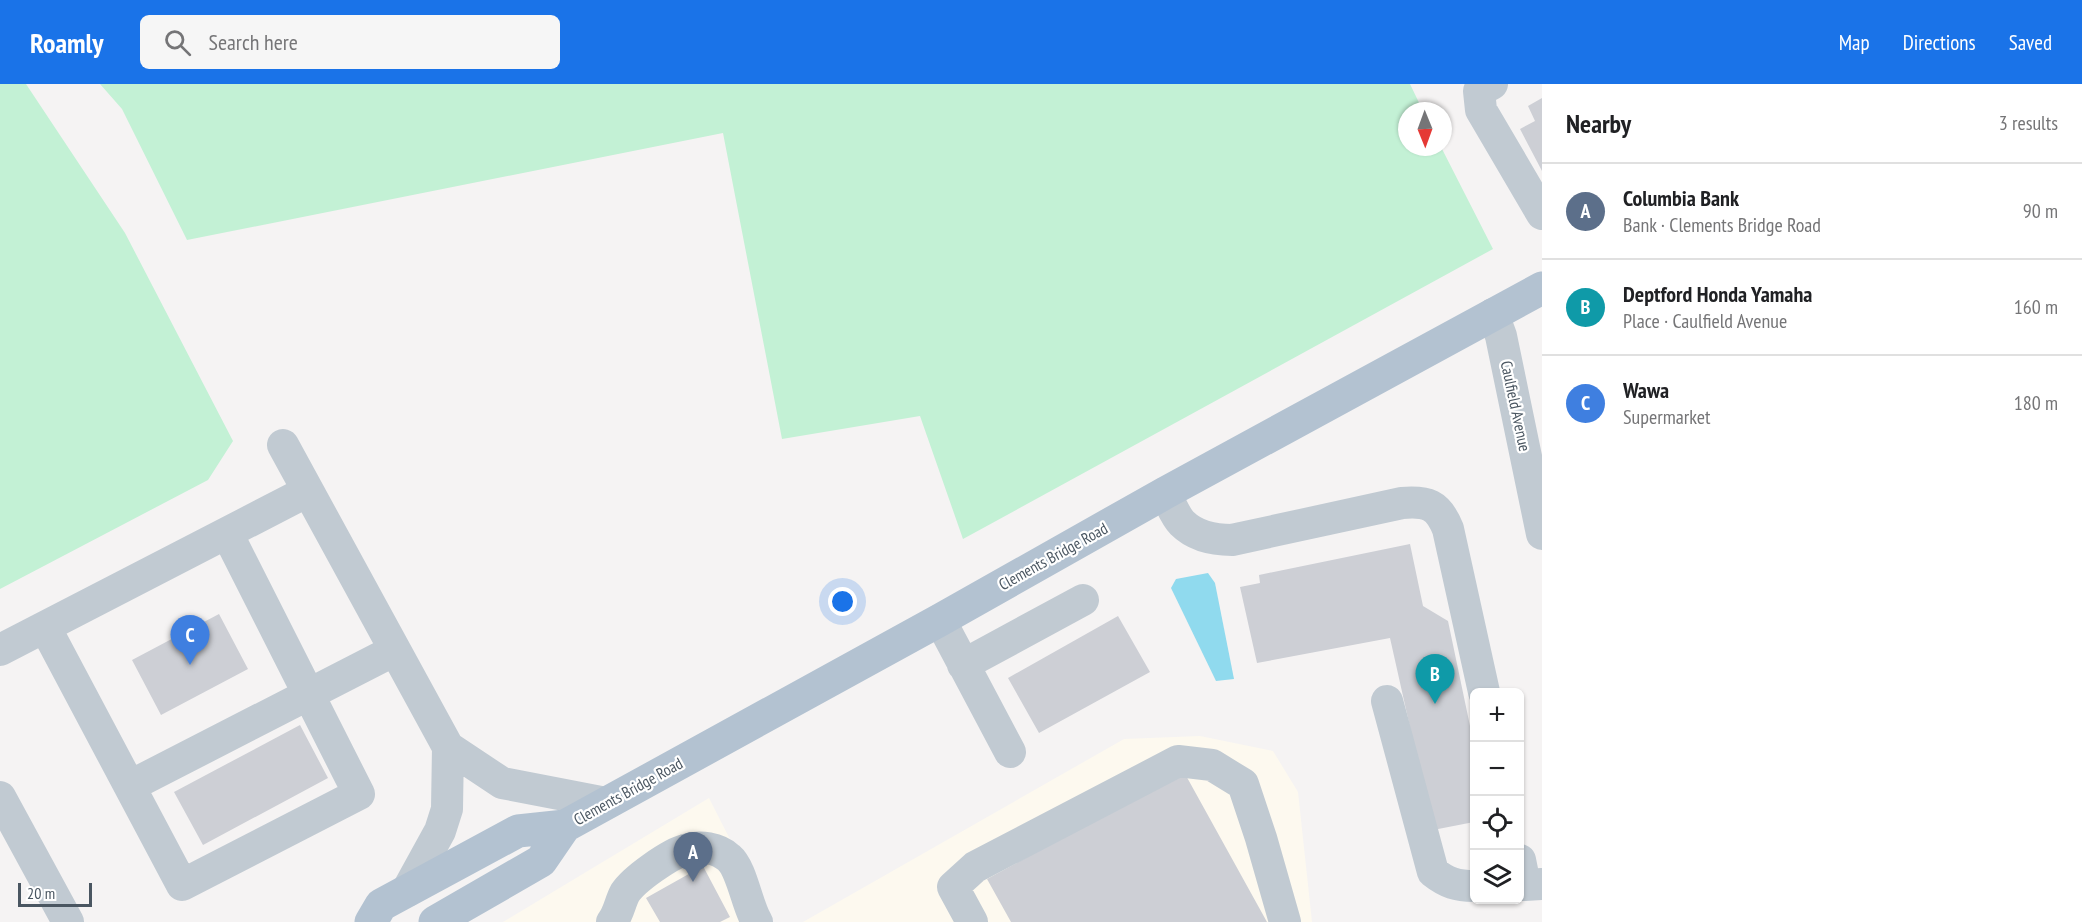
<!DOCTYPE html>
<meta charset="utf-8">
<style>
:root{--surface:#fff;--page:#f6f6f6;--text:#202124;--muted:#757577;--line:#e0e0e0;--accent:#1a73e8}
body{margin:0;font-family:"PT Sans Narrow",sans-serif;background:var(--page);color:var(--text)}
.controls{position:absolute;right:18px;bottom:18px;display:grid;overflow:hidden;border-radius:9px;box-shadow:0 2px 4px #0004}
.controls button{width:54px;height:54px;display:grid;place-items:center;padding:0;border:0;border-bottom:2px solid var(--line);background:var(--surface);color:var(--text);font:30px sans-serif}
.compass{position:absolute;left:1398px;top:18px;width:54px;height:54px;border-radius:50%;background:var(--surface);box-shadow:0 2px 4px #0004;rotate:179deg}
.scale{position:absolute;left:18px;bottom:15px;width:74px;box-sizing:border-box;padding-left:6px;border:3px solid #4a5661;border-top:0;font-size:16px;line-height:21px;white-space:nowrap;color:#4a5661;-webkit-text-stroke:4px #fff;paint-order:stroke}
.you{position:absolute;left:843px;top:518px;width:21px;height:21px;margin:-15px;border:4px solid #fff;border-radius:50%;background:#1a73e8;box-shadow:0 0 0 9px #1a73e833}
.badge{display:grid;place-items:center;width:39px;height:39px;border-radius:50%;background:var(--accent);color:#fff;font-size:20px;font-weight:700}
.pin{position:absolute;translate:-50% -50px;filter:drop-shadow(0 2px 3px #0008)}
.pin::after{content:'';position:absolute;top:32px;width:21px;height:18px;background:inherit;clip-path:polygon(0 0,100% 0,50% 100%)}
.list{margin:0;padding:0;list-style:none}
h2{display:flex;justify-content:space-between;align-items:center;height:78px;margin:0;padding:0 24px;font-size:26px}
h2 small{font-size:20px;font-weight:400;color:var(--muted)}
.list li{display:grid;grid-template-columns:39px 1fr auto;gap:18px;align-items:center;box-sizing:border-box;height:96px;padding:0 24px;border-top:2px solid var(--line)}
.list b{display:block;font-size:22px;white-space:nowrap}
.list p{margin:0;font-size:20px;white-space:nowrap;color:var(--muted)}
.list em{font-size:20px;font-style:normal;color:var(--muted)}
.icon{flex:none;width:33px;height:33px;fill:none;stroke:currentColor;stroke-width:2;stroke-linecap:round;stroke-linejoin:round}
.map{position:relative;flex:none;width:1542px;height:838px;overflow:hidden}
header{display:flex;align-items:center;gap:36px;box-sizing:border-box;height:84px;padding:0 30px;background:var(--accent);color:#fff}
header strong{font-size:28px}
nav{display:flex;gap:33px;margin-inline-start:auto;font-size:21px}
.search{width:420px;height:54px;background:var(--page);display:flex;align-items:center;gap:15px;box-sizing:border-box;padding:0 21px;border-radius:9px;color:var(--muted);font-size:22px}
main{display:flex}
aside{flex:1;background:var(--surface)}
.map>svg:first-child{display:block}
.commercial{fill:#fdf9ef}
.green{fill:#c3f1d5}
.water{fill:#90daee}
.building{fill:#cdcfd5}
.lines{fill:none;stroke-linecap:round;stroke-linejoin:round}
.minor{stroke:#c1cad2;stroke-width:32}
.major{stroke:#b3c2d1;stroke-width:33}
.labels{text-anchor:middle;stroke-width:4.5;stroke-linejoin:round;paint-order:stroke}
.street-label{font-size:16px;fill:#4a5661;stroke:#fff}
</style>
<header>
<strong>Roamly</strong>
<div class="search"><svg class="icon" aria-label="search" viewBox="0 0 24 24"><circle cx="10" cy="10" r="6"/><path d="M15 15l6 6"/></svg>Search here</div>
<nav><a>Map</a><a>Directions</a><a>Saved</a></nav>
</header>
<main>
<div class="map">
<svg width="1542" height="838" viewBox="0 0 1542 838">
<rect width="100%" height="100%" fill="#f5f3f3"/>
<path class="commercial" d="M1200,652L1273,667L1298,708L1312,838H803L1124,655Z
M709,714L772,838H503Z"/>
<path class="green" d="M0,0H26L125,149L233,357L208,396L0,505Z
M100,0H1410L1423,27H1407V63H1441L1493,165L963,455L920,332L782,355L723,49L187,156L122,25Z"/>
<path class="water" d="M1208,489L1215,499L1234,595L1216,597L1171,504L1176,495Z"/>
<path class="building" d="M1542,14V87L1520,45L1535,37L1528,22Z
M1410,460L1423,522L1448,537L1474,661V738L1433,746L1390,554L1257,579L1240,503L1260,499L1259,491Z
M219,530L248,585L161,631L132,576Z
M1118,532L1150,588L1039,649L1008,594Z
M300,641L328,694L203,761L174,708Z
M1184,688L1267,838H1011L987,795Z
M703,782L730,833L720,838H660L646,814Z"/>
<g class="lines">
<path class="minor" d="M1492,0L1479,7L1481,26L1542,130
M1493,230L1501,252L1542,450
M283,361L448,663L502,699L606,719
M1165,409C1170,418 1175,432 1182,439C1195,452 1215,456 1232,456L1402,419C1427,417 1438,420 1448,445L1484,608
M940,536L1010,668
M45,543L182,801L359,710L227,449
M0,566L308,407
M963,581L1083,516
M1387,617L1433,788C1447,799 1457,802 1474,802
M130,702L395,566
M0,713L68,838
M1520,776L1525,801L1542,800
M407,807L440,747L447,725L448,663
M612,838C619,829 620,818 625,809C634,795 670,770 685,766C700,761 718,764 729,774C742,785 747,822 757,838
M972,838L953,803L975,783L1178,677L1212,681L1243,700L1261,754L1285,838"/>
<path class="major" d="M371,838L381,821L518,747L565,742L940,536L1165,409L1542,204
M435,838L541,777L565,742"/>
</g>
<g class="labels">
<g class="street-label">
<text transform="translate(1516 322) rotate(78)" y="6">Caulfield Avenue</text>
<text transform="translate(1053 472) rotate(-29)" y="6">Clements Bridge Road</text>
<text transform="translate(628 707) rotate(-29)" y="6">Clements Bridge Road</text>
</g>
</g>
</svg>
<div class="controls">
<button>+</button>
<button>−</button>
<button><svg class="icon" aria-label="locate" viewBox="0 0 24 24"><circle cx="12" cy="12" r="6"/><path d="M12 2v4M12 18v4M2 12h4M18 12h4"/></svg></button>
<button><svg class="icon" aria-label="layers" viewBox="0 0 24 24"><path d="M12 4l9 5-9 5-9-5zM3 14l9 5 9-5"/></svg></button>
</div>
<svg class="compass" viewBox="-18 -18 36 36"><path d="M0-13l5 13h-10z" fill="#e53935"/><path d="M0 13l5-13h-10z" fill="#757577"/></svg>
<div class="scale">20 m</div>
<div class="you"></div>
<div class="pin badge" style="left:693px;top:798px;background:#5c6f8a">A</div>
<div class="pin badge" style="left:1435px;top:620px;background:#0f9aa8">B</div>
<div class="pin badge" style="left:190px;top:581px;background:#3f7fe0">C</div>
</div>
<aside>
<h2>Nearby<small>3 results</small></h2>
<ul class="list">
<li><span class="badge" style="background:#5c6f8a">A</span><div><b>Columbia Bank</b><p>Bank · Clements Bridge Road</p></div><em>90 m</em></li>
<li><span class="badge" style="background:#0f9aa8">B</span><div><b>Deptford Honda Yamaha</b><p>Place · Caulfield Avenue</p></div><em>160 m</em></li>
<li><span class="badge" style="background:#3f7fe0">C</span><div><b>Wawa</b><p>Supermarket</p></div><em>180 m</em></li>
</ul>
</aside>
</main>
